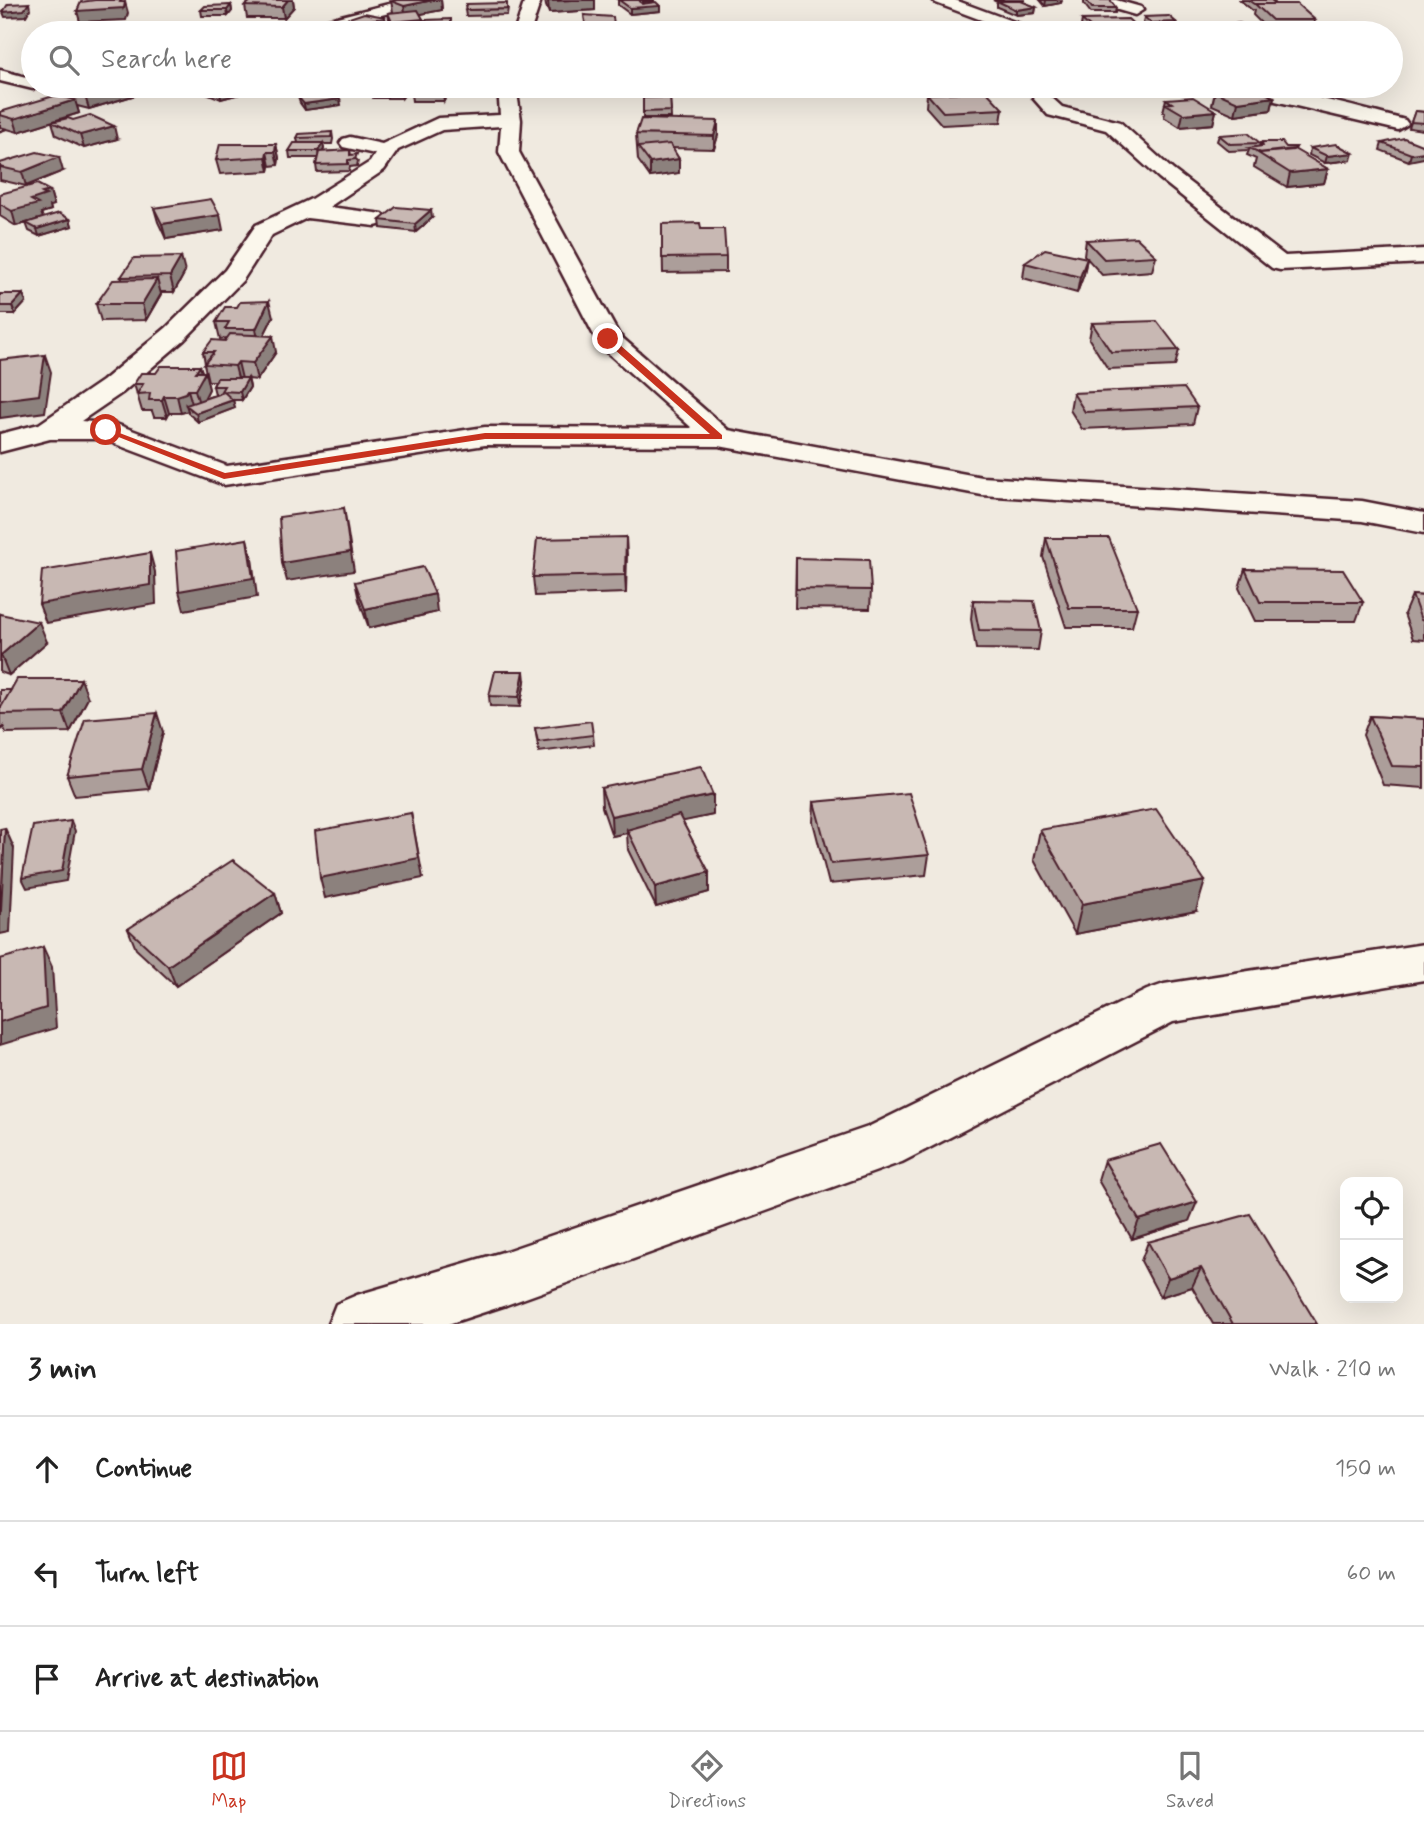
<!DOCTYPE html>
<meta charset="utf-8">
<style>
:root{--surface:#fff;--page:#f2f2f2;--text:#222;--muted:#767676;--line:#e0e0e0;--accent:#c8321e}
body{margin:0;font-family:Mynerve,sans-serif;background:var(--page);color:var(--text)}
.controls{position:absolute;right:21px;bottom:21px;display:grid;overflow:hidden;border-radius:14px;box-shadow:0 7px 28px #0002}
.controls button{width:63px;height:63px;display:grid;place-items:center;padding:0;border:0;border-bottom:2px solid var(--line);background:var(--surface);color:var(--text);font:35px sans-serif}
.stop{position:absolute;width:21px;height:21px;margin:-16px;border:5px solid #c8321e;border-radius:50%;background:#fff}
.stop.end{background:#c8321e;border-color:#fff;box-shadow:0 2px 7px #0008}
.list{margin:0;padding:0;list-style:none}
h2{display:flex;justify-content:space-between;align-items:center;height:91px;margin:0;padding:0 28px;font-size:30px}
h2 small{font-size:23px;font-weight:400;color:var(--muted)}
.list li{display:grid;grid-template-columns:46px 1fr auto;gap:21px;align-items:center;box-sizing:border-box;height:105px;padding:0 28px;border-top:2px solid var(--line)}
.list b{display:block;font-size:26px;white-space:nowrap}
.list em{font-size:23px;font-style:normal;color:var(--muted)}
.icon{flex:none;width:38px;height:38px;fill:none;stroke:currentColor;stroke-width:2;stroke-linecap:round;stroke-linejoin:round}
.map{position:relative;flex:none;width:1424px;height:1324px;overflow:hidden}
.search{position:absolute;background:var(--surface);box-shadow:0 7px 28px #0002;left:21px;right:21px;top:21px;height:77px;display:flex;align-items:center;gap:18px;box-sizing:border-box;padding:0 24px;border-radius:38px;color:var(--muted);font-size:26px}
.sheet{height:406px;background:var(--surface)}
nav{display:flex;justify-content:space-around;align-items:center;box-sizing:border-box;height:98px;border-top:2px solid var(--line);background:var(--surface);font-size:19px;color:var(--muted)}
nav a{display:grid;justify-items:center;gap:4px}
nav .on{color:var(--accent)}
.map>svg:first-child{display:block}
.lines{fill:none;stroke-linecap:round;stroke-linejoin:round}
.minor-casing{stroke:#4a1f2b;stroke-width:5}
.minor{fill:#fbf7ec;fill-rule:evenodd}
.wall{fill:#ac9e9a;stroke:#4a1f2b;stroke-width:2}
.shaded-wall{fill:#8c817d;stroke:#4a1f2b;stroke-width:2}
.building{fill:#c8b8b3;stroke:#4a1f2b;stroke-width:2}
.route{fill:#c8321e}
</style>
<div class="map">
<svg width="1424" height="1324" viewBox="0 0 1424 1324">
<rect width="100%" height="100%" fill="#f0eae0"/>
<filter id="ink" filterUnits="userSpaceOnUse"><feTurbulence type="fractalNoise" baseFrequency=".0143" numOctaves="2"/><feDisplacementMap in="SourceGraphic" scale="14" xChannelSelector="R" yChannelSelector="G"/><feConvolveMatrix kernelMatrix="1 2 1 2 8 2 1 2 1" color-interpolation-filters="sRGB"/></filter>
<g filter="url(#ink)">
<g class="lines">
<g class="minor-casing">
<path id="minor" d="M405,0H432L429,3L310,33H283L285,30Z
M525,0H541L530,33H514Z
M933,0H955L1036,30L1038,33H1016L936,3Z
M1091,0H1116L1141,7L1143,10L1135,15L1094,3Z
M0,70L33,79V86H41L33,89L0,81Z
M90,86H116L113,90L0,130V117Z
M498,86H516L521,120L519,152L619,335L728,430L982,477L1362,501L1424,513V533L1362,521L982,495L719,446L485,445L224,485L102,439H50L0,452V434L39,424L102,381L166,328L225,270L256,225L311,199L370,162L375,154L343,147L340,143L343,139L350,137L382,144L438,118L500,115ZM501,126L499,152L599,345L692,428L485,427L227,466L116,424L81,421L122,393L184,340L243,280L272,235L307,218L375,226L383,224L386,219L383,214L329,207L384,170L398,150L442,130Z
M1035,86H1053L1051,97L1062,107L1120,122L1173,170L1285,256L1424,249V263L1280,270L1272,268L1159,178L1106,130L1048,115L1033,98Z
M1211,86C1276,83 1342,104 1405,120L1408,124L1398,130L1275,101L1220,91Z
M1424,944V980L1173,1022L902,1162L506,1305L448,1324H328L336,1304L357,1295L506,1251L868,1127L1147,990L1164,984Z"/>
</g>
<use href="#minor" class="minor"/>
</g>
<path class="wall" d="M252,0H293L294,7L284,18H247L245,6Z
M396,0H441L442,10L420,14L424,25L400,27L401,33H384H385V27H393L389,19L388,13L393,12L391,1Z
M545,0H595V10L549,13L546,6Z
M618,0H654V2L660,6V11L630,14L618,5Z
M993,0H1025L1019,1L1036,7L1035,13L1016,15L997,7V2Z
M1040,0H1062L1061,3L1045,6Z
M1084,0H1110L1116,8L1115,13H1091L1084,4Z
M1240,0H1271L1276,4L1315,20L1312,32H1270L1253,15L1254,10H1252Z
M231,5L232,11L228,16H202L201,10Z
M508,9L507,15L466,16L465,10Z
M584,15L614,25V31H608V33H595L594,31H586Z
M1144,17L1176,22L1175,28L1150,29L1143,23Z
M346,19L386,22L357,28H355V30L339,33H327L318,30L317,24L347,21Z
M1082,20L1139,29V33H1082L1080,32Z
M452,25V28L460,29L461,33H425L424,28Z
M947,27L995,33H946Z
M1210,28L1265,33H1208Z
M193,86H261L262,88L221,99L194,88Z
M375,86H407L408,89L402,98H373L372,91Z
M612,86H669V92L613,94Z
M148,87L149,91L89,109L77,106L79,113L18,132L0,127V112L70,99L68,91Z
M448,92L444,101H412L411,94Z
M1215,92L1274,97L1271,110L1235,115L1212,105Z
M927,94L1003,109L1001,122L942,125L926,107Z
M298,97L341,105L305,110L300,103Z
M670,97L671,118H643V98Z
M1166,99L1216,111L1213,124L1180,127L1164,117L1165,113L1163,112Z
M1415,111L1424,112V130L1409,128Z
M52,122L117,139L84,148L56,135Z
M332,132L333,139L332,144H323L324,149L322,152L350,150L351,155L358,161L357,166L350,167L349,171L317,172L316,165L318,158H290L289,151L298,143L297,138Z
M636,134L718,135L714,149L672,148L679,159V173L650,177L638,160Z
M1219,135L1260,143L1259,147H1261L1262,142L1286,147H1296L1295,150L1328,169L1324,183L1287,187L1254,167L1256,159L1247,155L1249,150L1229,151L1217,141Z
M1382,143L1424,146L1409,161L1380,150Z
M276,144L279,158L278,165L270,166L269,171L220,174L216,160Z
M1310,148L1351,160L1325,163L1309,155Z
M0,163L63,171L26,186L0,180Z
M50,191L54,205L50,206L51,210L41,213L43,218L16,226L0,216V194Z
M154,208L223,230L166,239L158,222Z
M432,218L416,232L381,228L380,220Z
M70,219L72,226L39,236L29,231L26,223Z
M662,224L701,229L726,257V272L663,273Z
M1086,240L1156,256L1152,271L1102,275L1084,255Z
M1087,258L1084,274L1077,293L1023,278L1025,263Z
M185,272L174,292H161V294L146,320L101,321L96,304L122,279L121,277Z
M0,294H23L26,302L15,314H0Z
M273,317L264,335L276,352L257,380L248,379L250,387L242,400H233L235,408L198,422L188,413V411L181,413H169L167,417H154L152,411H142L134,384L156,373L200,366L209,389L204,399L217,394H215L213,386L215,381H208L204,364L205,363L203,352L225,341L227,338L220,339L216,322Z
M1092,323L1179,350L1175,366L1108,369L1089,339Z
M1073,393L1197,407L1193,424L1082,429L1070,410Z
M626,537V593L535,596L533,577Z
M1046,538L1137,608L1132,627H1066L1043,557Z
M796,558L871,590L870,609L795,608Z
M1245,569L1363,602L1356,621H1255L1239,588Z
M355,582L437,612L369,628L359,600Z
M1412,595L1424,596V640L1413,639L1404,614Z
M973,600L1041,631L1038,650L976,649L971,619Z
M0,614L47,642L9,675L0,672Z
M525,681L520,707L490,706L489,696Z
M0,690L88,698L70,732L6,733L3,726L0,731Z
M1370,716L1424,719V788L1383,785L1363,735Z
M535,728L593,735L594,745L539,752Z
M163,732L149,789L75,796L67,776Z
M601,788L713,815L682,821L709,872V892L656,907L628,850L627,833L612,836L602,807Z
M814,802L929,855L926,875L829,884L813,822Z
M1040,830L1196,911L1075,934L1034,860Z
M275,893L281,913L176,986L136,949L128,929Z
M1104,1160L1189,1221L1132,1239L1098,1180Z
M1148,1242L1317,1324H1213L1192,1287L1160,1297L1141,1261Z"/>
<path class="shaded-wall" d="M121,0L123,8L125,2L128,13L126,20L80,22L77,11L120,2Z
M288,0H293L294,7L284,18L282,7Z
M433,0H441L442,10L406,17L404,6Z
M572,0H595V10L549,13L548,1Z
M1046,0H1062L1061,3L1045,6Z
M654,1V6H660V11L630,14V8L643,7V2Z
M29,3L30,9L26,16L5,17L3,12Z
M231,5L232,11L228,16L227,10Z
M1036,7L1035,13L1016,15V10Z
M385,17L386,22L357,28L356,23Z
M423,19L424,25L400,27L401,33L400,27L393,28L392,22Z
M354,24L355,30L339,33H331L330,29Z
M608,30V33H599L598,31Z
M121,86H153L148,87L149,91L89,109L85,96Z
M219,86H261L262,88L221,99Z
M405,86H407L408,89L402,98L401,91Z
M447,86L448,92L444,101L443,94Z
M1274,97L1271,110L1235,115L1238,102Z
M340,99L341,105L305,110L304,104Z
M75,100L79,113L18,132L14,119Z
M1216,111L1213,124L1180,127L1183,114Z
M718,121V135L714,149V136Z
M114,126L117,139L84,148L80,135Z
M323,143L324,149L319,158L318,151Z
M276,144L279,158L278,165L275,152Z
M267,152L270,166L269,171L266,157Z
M1424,152V158L1409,161L1411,154Z
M1353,153L1351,160L1325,163L1327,156Z
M59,157L63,171L26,186L22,172Z
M679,159V173L650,177V163Z
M1328,169L1324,183L1287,187L1290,173Z
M50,191L54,205L50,206L51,210L41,213L43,218L16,226L12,211L42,193Z
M431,210L432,218L416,232L415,224Z
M220,215L223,230L166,239L162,224Z
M70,219L72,226L39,236L37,229Z
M181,257L185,272L174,292L170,276Z
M1087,258L1084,274L1077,293L1080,277Z
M157,279L161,294L146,320L142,304Z
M23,294L26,302L15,314L12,306Z
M269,301L273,317L259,345L256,329Z
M273,336L276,352L257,380L253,363Z
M45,355L51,372L45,412L0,418V400Z
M238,362L242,379L239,382L235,366Z
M200,366L203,376L205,372L209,389L200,407L195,390L196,372Z
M248,378L250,387L242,400L240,392Z
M188,390L193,407L191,410L190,408L186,405L188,411L181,413L177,396Z
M164,396L169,413L167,417L162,400Z
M233,400L235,408L198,422L196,413Z
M344,508L354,571L287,581L282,563Z
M626,537L627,555L626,593L625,575Z
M247,539L252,558L257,597L184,610L179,591Z
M150,553L155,572L156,604L46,623L39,604Z
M435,594L437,612L369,628L365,609Z
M39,622L47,642L9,675L1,655Z
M524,671L525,681L520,707L519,697Z
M81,679L88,698L70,732L63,713Z
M157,713L163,732L149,789L142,769Z
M713,795V815L629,833L627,830V833L612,836L611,816Z
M411,813L423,878L325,898L320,878Z
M71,821L75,831L66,881L27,888L22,878Z
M5,828L14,848L10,932L0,934V912Z
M709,872V892L656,907L655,887Z
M1205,881L1196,911L1075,934L1082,904Z
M275,893L281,913L176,986L168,966Z
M43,947L52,967L56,1028L0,1045V1022Z
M1197,1202L1189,1221L1132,1239L1139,1220Z
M1201,1268L1192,1287L1160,1297L1168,1278Z"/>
<path class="building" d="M95,0H121L120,2H125L124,8L77,11L81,2Z
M252,0H288L282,7L245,6Z
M396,0H433L404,6L391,1Z
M548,0H572L548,1Z
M619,0H639L642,4L656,2L660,6L630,8Z
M1086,0H1110L1116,8H1092Z
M1248,0H1271L1276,4H1254Z
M997,1H1021L1036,7L1016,10Z
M29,3L24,10L3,12L8,4Z
M507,3V9L465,10L466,4Z
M1255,4H1297L1315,20H1272Z
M231,5L227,10H201L205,6Z
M418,10L423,19L392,22L388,13Z
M364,13L385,17L356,23L346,19Z
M584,15L613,17L614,25H603L608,30L598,31L593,25H586Z
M1169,16L1176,22L1151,23L1144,17Z
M342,19L354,24L330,29L317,24Z
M451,19V27L424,28L425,20Z
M1128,19L1139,29L1093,30L1082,20Z
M1239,23L1265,33H1225L1210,28Z
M977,24L995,33H959L947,27Z
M400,26V31H385V27Z
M435,28L460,29L456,33H430Z
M125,29L121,33H79L81,31Z
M300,31L310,33H292Z
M86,86H121L85,96L68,91Z
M375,86H405L401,91H372Z
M416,86H447L443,94H411Z
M1250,86L1274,97L1238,102L1215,92Z
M986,91L1003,109L943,112L927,94Z
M335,92L340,99L304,104L298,97Z
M57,95L75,100L14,119L0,115V112Z
M670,97L671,111L643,112V98Z
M1193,97L1216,111L1183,114L1166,104L1172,103L1166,99Z
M1415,111L1424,112V123L1411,122Z
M90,115L114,126L80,135L52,122L68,118L73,120Z
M641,119L718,121L714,136L636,134Z
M332,132L331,137L297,138L299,134Z
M1248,133L1260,143L1230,144L1219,135Z
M1404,138L1424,146V152L1411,154L1382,143Z
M1262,142H1282L1286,147H1296L1293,150L1261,153L1249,148L1263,146Z
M294,143H323L318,151H289Z
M220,144H276L275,152H267L266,157L216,160Z
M670,144L679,159L650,163L638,147Z
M1336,144L1353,153L1327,156L1310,148Z
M1294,149L1328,169L1290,173L1258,153Z
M350,150V155L357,154L355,159L348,160V164L316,165L319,152Z
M37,152L59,157L22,172L0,167V163Z
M37,184L50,191L42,193L46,195L31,200L38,204L12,211L0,204V194Z
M211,199L220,215L162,224L154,208Z
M396,207L431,210L415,224L380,220Z
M59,213L70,219L37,229L26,223Z
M700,223L701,229H724L726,257L662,258V224Z
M1136,237L1156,256L1104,259L1086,240Z
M1045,249L1087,258L1080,277L1025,263Z
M181,257L170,276L121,277L134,258Z
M157,279L142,304H96L113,280Z
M0,294H23L12,306H0Z
M269,301L256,329H225L229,322H216L225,307H237L240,302Z
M1157,321L1179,350L1111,352L1092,323Z
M230,334L273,336L253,363L238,362L235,366L204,364L214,352H203L212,340L225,341Z
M45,355L39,395L0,400V360Z
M161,366H200L196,372H205L195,390H188L186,393L177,396H164L162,400H149L150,393L137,394L143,384H134L141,373H156Z
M217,378H248L240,392L221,391L224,386H213Z
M1184,388L1197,407L1085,412L1073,393Z
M224,392L233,400L196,413L186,405Z
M344,508L350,552L282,563L279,517Z
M626,537L625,575L533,577L537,539Z
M1046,538H1109L1137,608H1069Z
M247,539L253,578L179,591L176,551Z
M150,553V585L39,604L42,571Z
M796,558L869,560L871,590L796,589Z
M423,567L435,594L365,609L355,582Z
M1245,569L1343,570L1363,602H1260Z
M1412,595L1424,596V621L1421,620Z
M973,600L1034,601L1041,631L979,630Z
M0,614L39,622L1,655H0Z
M495,671H524L519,697L489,696Z
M17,679H81L63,713L0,714V709Z
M0,690H11L0,709Z
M157,713L142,769L67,776L85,719Z
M1370,716L1424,719V767L1392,766Z
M591,721L593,735L538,742L535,728Z
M701,767L713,795L611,816L601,788Z
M909,793L929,855L831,864L814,802Z
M1156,809L1205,881L1082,904L1040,830Z
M411,813L419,858L320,878L315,831Z
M679,815L709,872L655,887L627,830Z
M71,821L62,871L22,878L33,826Z
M5,828L1,911L0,912V829Z
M233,860L275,893L168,966L128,929Z
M43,947L46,1008L0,1022V959Z
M1161,1144L1197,1202L1139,1220L1104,1160Z
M1250,1214L1317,1324H1233L1201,1268L1168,1278L1148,1242Z"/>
</g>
<path class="route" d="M605,337H611L722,435V439H485L224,479L101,430L109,429L225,473L485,433L710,434L605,341Z"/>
</svg>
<div class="controls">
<button><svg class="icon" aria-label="locate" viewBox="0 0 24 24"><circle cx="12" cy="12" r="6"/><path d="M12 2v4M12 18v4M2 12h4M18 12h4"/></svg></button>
<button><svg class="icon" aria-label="layers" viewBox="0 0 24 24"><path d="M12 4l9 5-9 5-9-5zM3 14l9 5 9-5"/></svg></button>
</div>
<div class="stop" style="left:106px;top:430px"></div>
<div class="stop end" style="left:608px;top:339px"></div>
<div class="search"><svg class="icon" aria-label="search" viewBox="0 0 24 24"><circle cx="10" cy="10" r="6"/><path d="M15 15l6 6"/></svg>Search here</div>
</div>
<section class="sheet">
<h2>3 min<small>Walk · 210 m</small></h2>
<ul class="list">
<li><svg class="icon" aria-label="ahead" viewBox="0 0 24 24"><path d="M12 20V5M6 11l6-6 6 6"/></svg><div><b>Continue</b></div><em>150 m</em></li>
<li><svg class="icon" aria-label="left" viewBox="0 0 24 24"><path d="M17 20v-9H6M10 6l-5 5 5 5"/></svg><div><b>Turn left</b></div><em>60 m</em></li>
<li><svg class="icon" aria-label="arrive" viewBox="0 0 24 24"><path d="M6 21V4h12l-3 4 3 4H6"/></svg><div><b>Arrive at destination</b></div></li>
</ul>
</section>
<nav>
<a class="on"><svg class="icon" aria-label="map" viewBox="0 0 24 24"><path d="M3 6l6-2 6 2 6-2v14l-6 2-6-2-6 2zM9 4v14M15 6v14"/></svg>Map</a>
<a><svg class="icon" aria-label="directions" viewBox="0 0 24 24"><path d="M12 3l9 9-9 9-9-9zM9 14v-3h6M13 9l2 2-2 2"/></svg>Directions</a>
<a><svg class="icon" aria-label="saved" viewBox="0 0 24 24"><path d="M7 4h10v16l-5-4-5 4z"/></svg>Saved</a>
</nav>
